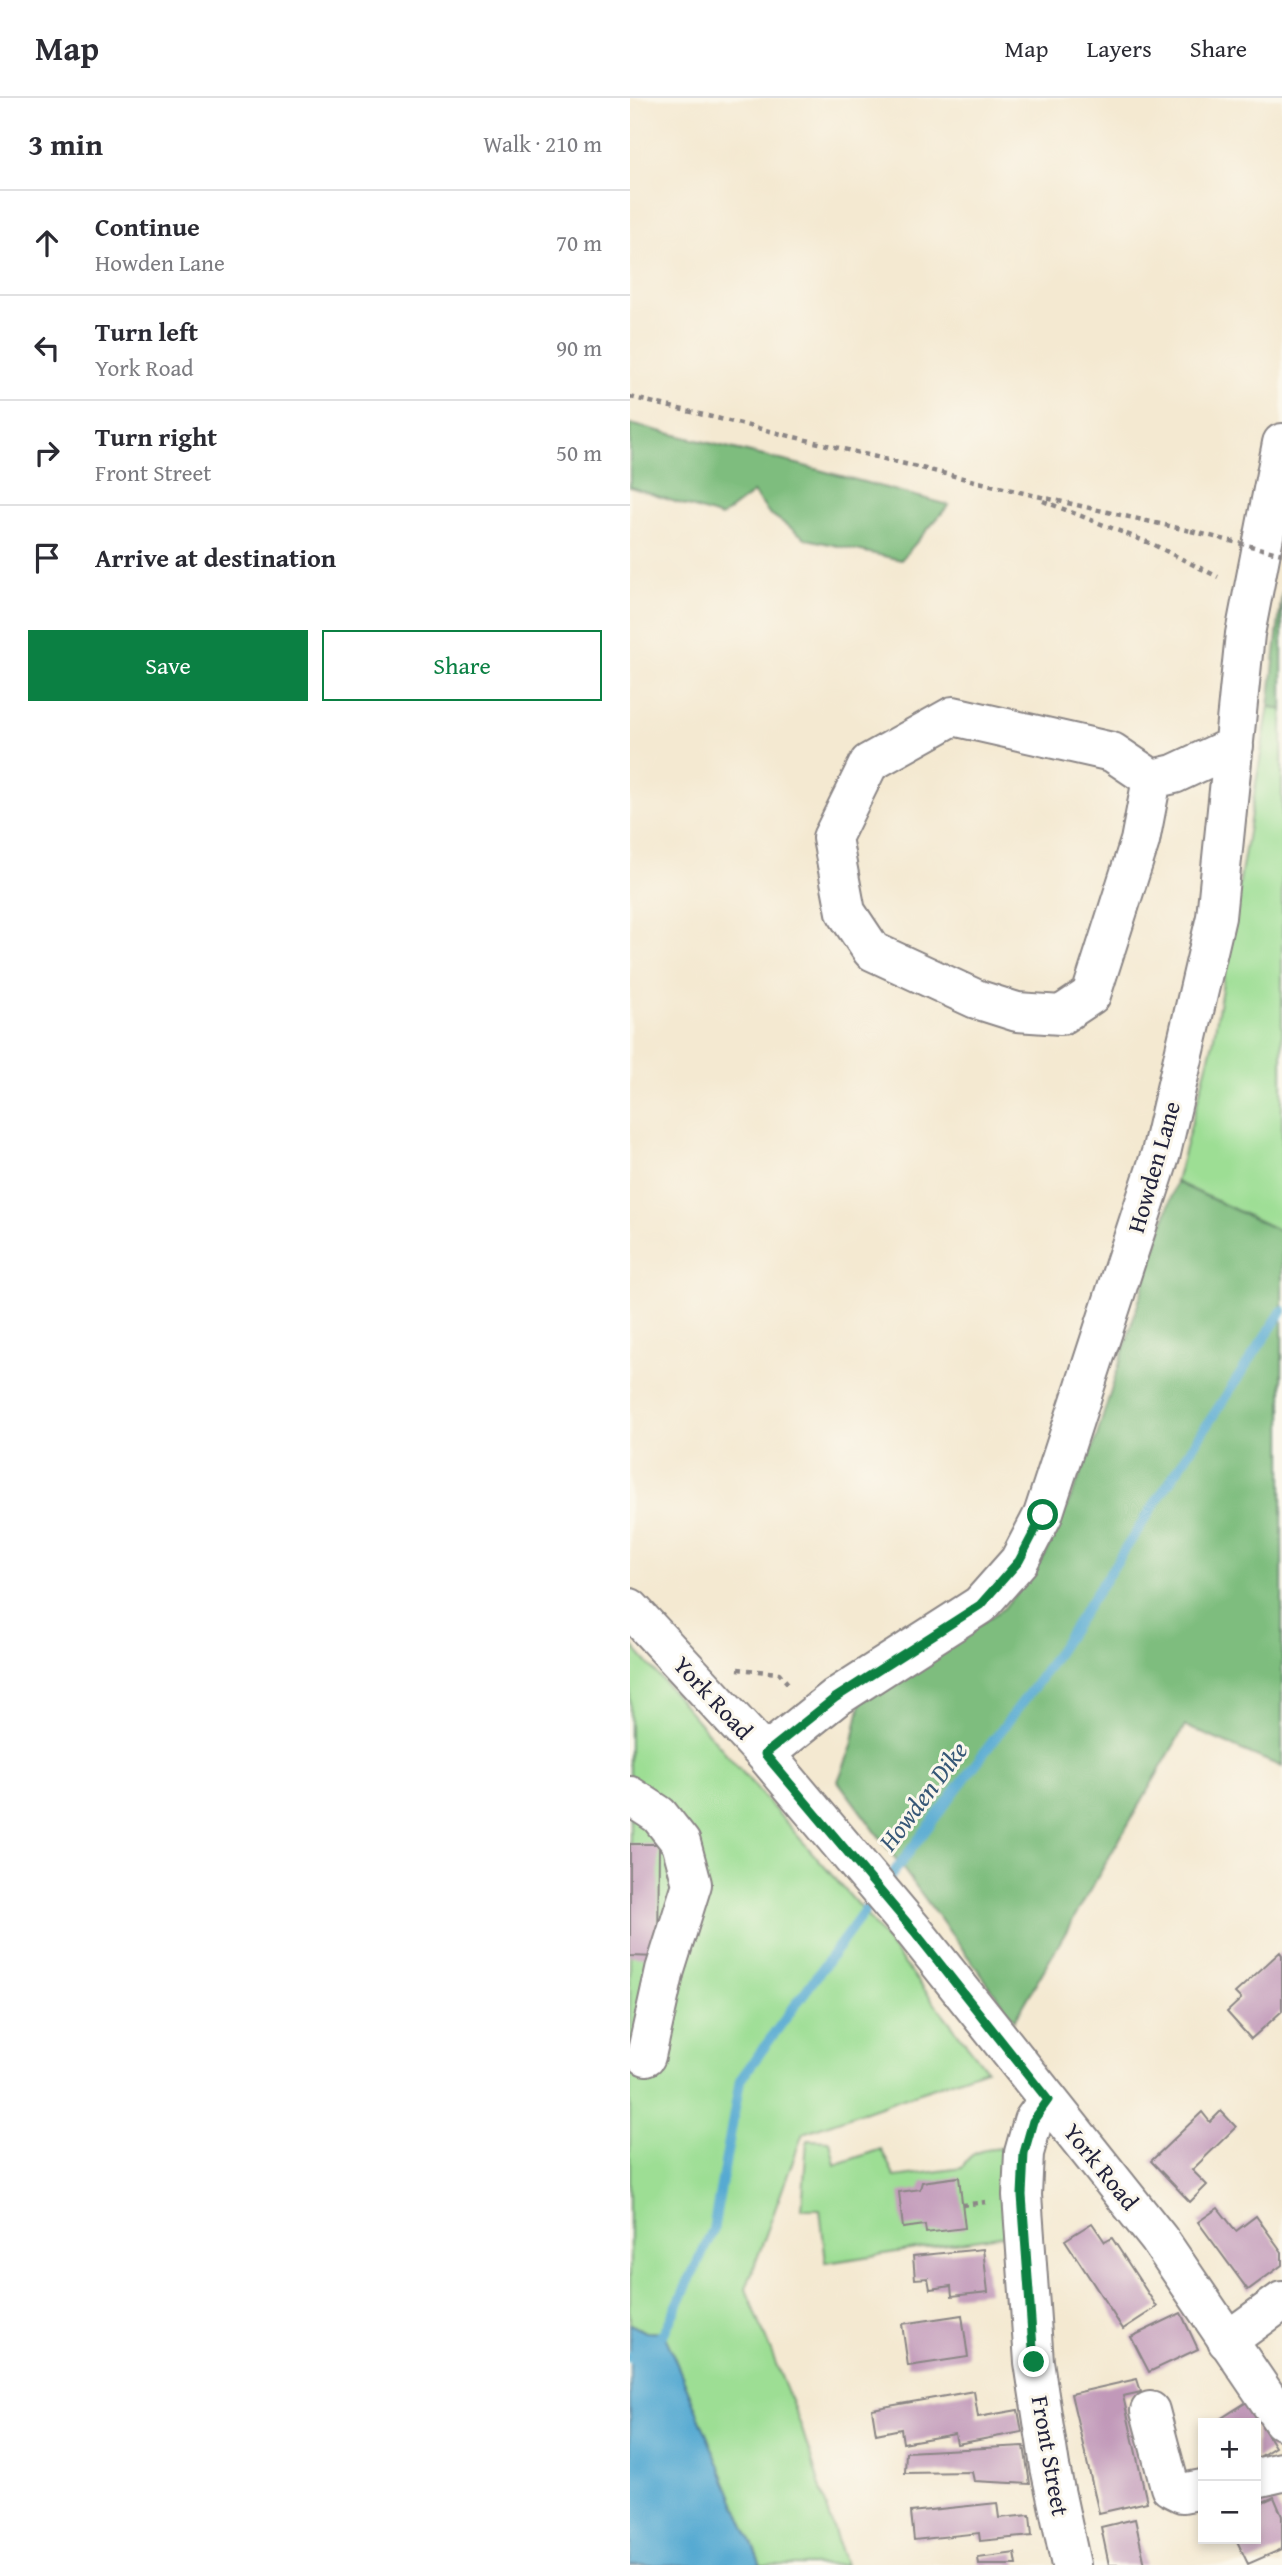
<!DOCTYPE html>
<meta charset="utf-8">
<style>
:root{--surface:#fff;--page:#f2f2f3;--text:#2b2b33;--muted:#7c7c81;--line:#e1e1e2;--accent:#0b8043}
body{margin:0;font-family:"Gentium Book Plus",serif;background:var(--page);color:var(--text)}
.controls{position:absolute;right:21px;bottom:21px;display:grid;overflow:hidden;border-radius:0px;box-shadow:0 4px 10px #0003}
.controls button{width:63px;height:63px;display:grid;place-items:center;padding:0;border:0;border-bottom:2px solid var(--line);background:var(--surface);color:var(--text);font:35px sans-serif}
.stop{position:absolute;width:21px;height:21px;margin:-16px;border:5px solid #0b8043;border-radius:50%;background:#fff}
.stop.end{background:#0b8043;border-color:#fff;box-shadow:0 2px 7px #0008}
.list{margin:0;padding:0;list-style:none}
h2{display:flex;justify-content:space-between;align-items:center;height:91px;margin:0;padding:0 28px;font-size:30px}
h2 small{font-size:23px;font-weight:400;color:var(--muted)}
.list li{display:grid;grid-template-columns:46px 1fr auto;gap:21px;align-items:center;box-sizing:border-box;height:105px;padding:0 28px;border-top:2px solid var(--line)}
.list b{display:block;font-size:26px;white-space:nowrap}
.list p{margin:0;font-size:23px;white-space:nowrap;color:var(--muted)}
.list em{font-size:23px;font-style:normal;color:var(--muted)}
.actions{display:flex;gap:14px;padding:21px 28px}
.actions a{flex:1;padding:16px 0;border:2px solid var(--accent);border-radius:0px;text-align:center;font-size:24px;color:var(--accent)}
.actions .main{background:var(--accent);color:#fff}
.icon{flex:none;width:38px;height:38px;fill:none;stroke:currentColor;stroke-width:2;stroke-linecap:round;stroke-linejoin:round}
.map{position:relative;flex:none;width:652px;height:2467px;overflow:hidden}
header{display:flex;align-items:center;gap:42px;box-sizing:border-box;height:98px;padding:0 35px;background:var(--surface);border-bottom:2px solid var(--line)}
header strong{font-size:33px}
nav{display:flex;gap:38px;margin-inline-start:auto;font-size:24px}
main{display:flex}
aside{flex:1;background:var(--surface)}
.map>svg:first-child{display:block}
.green{fill:#9dde94;stroke:#608068;stroke-width:2}
.forest{fill:#7ebd7e;stroke:#50705c;stroke-width:2}
.water{fill:#57aad2;stroke:#3c6686;stroke-width:2}
.lines{fill:none;stroke-linecap:round;stroke-linejoin:round}
.stream{stroke:#57aad2;stroke-width:10}
.building{fill:#c199b9}
.minor-casing{stroke:#8b8686;stroke-width:42}
.major-casing{stroke:#8b8686;stroke-width:42}
.path{stroke:#8b8686;stroke-width:4.5;stroke-dasharray:5 5;stroke-linecap:butt}
.minor{stroke:#fff;stroke-width:38}
.major{stroke:#fff;stroke-width:38}
.path-bridge{stroke:#8b8686;stroke-width:4.5;stroke-dasharray:5 5;stroke-linecap:butt}
.route{stroke:#0b8043;stroke-width:9}
.labels{text-anchor:middle;stroke-width:6;stroke-linejoin:round;paint-order:stroke}
.street-label{font-size:24px;fill:#22223b;stroke:#fbf7ec}
.water-label{font-size:26px;font-style:italic;fill:#375877;stroke:#fbf7ec}
</style>
<header>
<strong>Map</strong>
<nav><a>Map</a><a>Layers</a><a>Share</a></nav>
</header>
<main>
<aside>
<h2>3 min<small>Walk · 210 m</small></h2>
<ul class="list">
<li><svg class="icon" aria-label="ahead" viewBox="0 0 24 24"><path d="M12 20V5M6 11l6-6 6 6"/></svg><div><b>Continue</b><p>Howden Lane</p></div><em>70 m</em></li>
<li><svg class="icon" aria-label="left" viewBox="0 0 24 24"><path d="M17 20v-9H6M10 6l-5 5 5 5"/></svg><div><b>Turn left</b><p>York Road</p></div><em>90 m</em></li>
<li><svg class="icon" aria-label="right" viewBox="0 0 24 24"><path d="M7 20v-9h11M14 6l5 5-5 5"/></svg><div><b>Turn right</b><p>Front Street</p></div><em>50 m</em></li>
<li><svg class="icon" aria-label="arrive" viewBox="0 0 24 24"><path d="M6 21V4h12l-3 4 3 4H6"/></svg><div><b>Arrive at destination</b></div></li>
</ul>
<div class="actions"><a class="main">Save</a><a>Share</a></div>
</aside>
<div class="map">
<svg width="652" height="2467" viewBox="0 0 652 2467">
<rect width="100%" height="100%" fill="#fbf7ec"/>
<filter id="ink" filterUnits="userSpaceOnUse"><feTurbulence type="fractalNoise" baseFrequency=".0143" numOctaves="2"/><feDisplacementMap in="SourceGraphic" scale="14" xChannelSelector="R" yChannelSelector="G"/><feConvolveMatrix kernelMatrix="1 2 1 2 8 2 1 2 1" color-interpolation-filters="sRGB"/></filter>
<filter id="wash" filterUnits="userSpaceOnUse"><feTurbulence type="fractalNoise" baseFrequency=".00686" numOctaves="4" result="noise"/><feDisplacementMap in="SourceGraphic" scale="28" xChannelSelector="R" yChannelSelector="G"/><feGaussianBlur stdDeviation="1.57" result="paint"/><feColorMatrix in="noise" values="0 0 0 0 0 0 0 0 0 0 0 0 0 0 0 0 0 1.4 0 .05"/><feComposite in="paint" operator="in"/></filter>
<g filter="url(#wash)">
<rect width="100%" height="100%" fill="#f4e9d1"/>
<path class="green" d="M639,608L652,612V1134L546,1084L583,944Z
M0,1545L234,1814L356,1971L173,2035L116,2191L171,2328L215,2467H131L34,2235L16,2234L0,2226Z
M177,2042L200,2043L205,2067L251,2051L265,2079L332,2070C341,2051 354,2052 373,2050V2101L376,2137L196,2165L190,2111H172Z"/>
<path class="forest" d="M0,326L167,366L319,407L271,462L177,441L139,415L123,395L91,419L0,389Z
M652,494V612L639,608Z
M546,1084L652,1134V1669L555,1628L385,1922L208,1683L222,1648L231,1604L374,1510L416,1455L464,1347Z"/>
<path class="water" d="M0,2226L16,2234L34,2235L131,2467H0Z"/>
<g class="lines">
<path class="stream" d="M255,1786L409,1582L652,1213
M0,2260L34,2235L83,2132L110,1982L245,1799"/>
</g>
<g id="blocks">
<path class="building" d="M0,1746H29L28,1859L0,1858Z
M650,1854L652,1857V1913L621,1941L597,1914L611,1901L605,1895Z
M591,2013L606,2029L562,2072L577,2087L560,2104L521,2063L572,2014L580,2024Z
M329,2079L335,2130L296,2135L295,2127L273,2130L269,2094L290,2091L292,2084Z
M588,2110L606,2133L626,2118L652,2154V2167L618,2192L568,2124Z
M462,2125L475,2144L482,2140L527,2209L493,2231L435,2142Z
M353,2151L358,2194L322,2198L321,2188L300,2191L298,2180L285,2181L283,2158Z
M551,2215L568,2251L519,2274L501,2239Z
M332,2217L338,2259L278,2268L272,2226Z
M507,2281L511,2294L493,2298L517,2404L469,2415L441,2296Z
M344,2293L348,2319L388,2312L392,2334L327,2346L325,2336L273,2345L271,2331L246,2336L242,2311Z
M617,2304L645,2349L626,2361V2325H589L587,2323Z
M394,2348L400,2386L344,2383L342,2374L275,2375L276,2354Z
M644,2399L652,2418V2451L618,2466L606,2441H626V2407Z
M367,2405L369,2420L400,2417L402,2438L350,2443L349,2435L284,2442L281,2414Z
M505,2421L515,2467H479L471,2429Z
M385,2455L387,2467H349L348,2460Z"/>
</g>
</g>
<g filter="url(#ink)">
<use href="#blocks" fill-opacity="0" stroke="#8b8686" stroke-width="2"/>
<g class="lines">
<g class="minor-casing">
<path id="minor" d="M522,681L510,743L461,897L431,917L387,914L346,901L242,853L216,814L202,740L239,665L323,618L482,654L522,681L544,676L604,648
M135,1656L205,1600L350,1507L389,1463L413,1417L531,1055L586,819L615,536L652,345
M0,1698L29,1717L51,1745L62,1786L35,1872L16,1958
M418,2002L403,2023L394,2055L392,2097L404,2264L420,2369L441,2467
M597,2243L652,2203
M520,2313L540,2389L552,2395L573,2391
M626,2380L652,2374"/>
</g>
<g class="major-casing">
<path id="major" d="M0,1510L135,1656L284,1833L529,2141L652,2322"/>
</g>
<path class="path" d="M0,299L398,396L561,433
M413,403L522,446L588,479
M108,1571L149,1575L160,1588
M332,2107L356,2104"/>
<use href="#minor" class="minor"/>
<use href="#major" class="major"/>
<path class="path-bridge" d="M561,433L652,456"/>
</g>
</g>
<g class="lines" filter="url(#ink)">
<path class="route" d="M404,2264L392,2097L394,2055L403,2023L418,2002L284,1833L135,1656L205,1600L350,1507L389,1463L413,1417"/>
</g>
<g class="labels">
<g class="street-label">
<text transform="translate(524 1069) rotate(-74)" y="8">Howden Lane</text>
<text transform="translate(83 1600) rotate(47)" y="8">York Road</text>
<text transform="translate(471 2069) rotate(51)" y="8">York Road</text>
<text transform="translate(420 2358) rotate(80)" y="8">Front Street</text>
</g>
<g class="water-label">
<text transform="translate(293 1698) rotate(-53)" y="9">Howden Dike</text>
</g>
</g>
</svg>
<div class="controls">
<button>+</button>
<button>−</button>
</div>
<div class="stop" style="left:413px;top:1417px"></div>
<div class="stop end" style="left:404px;top:2264px"></div>
</div>
</main>
